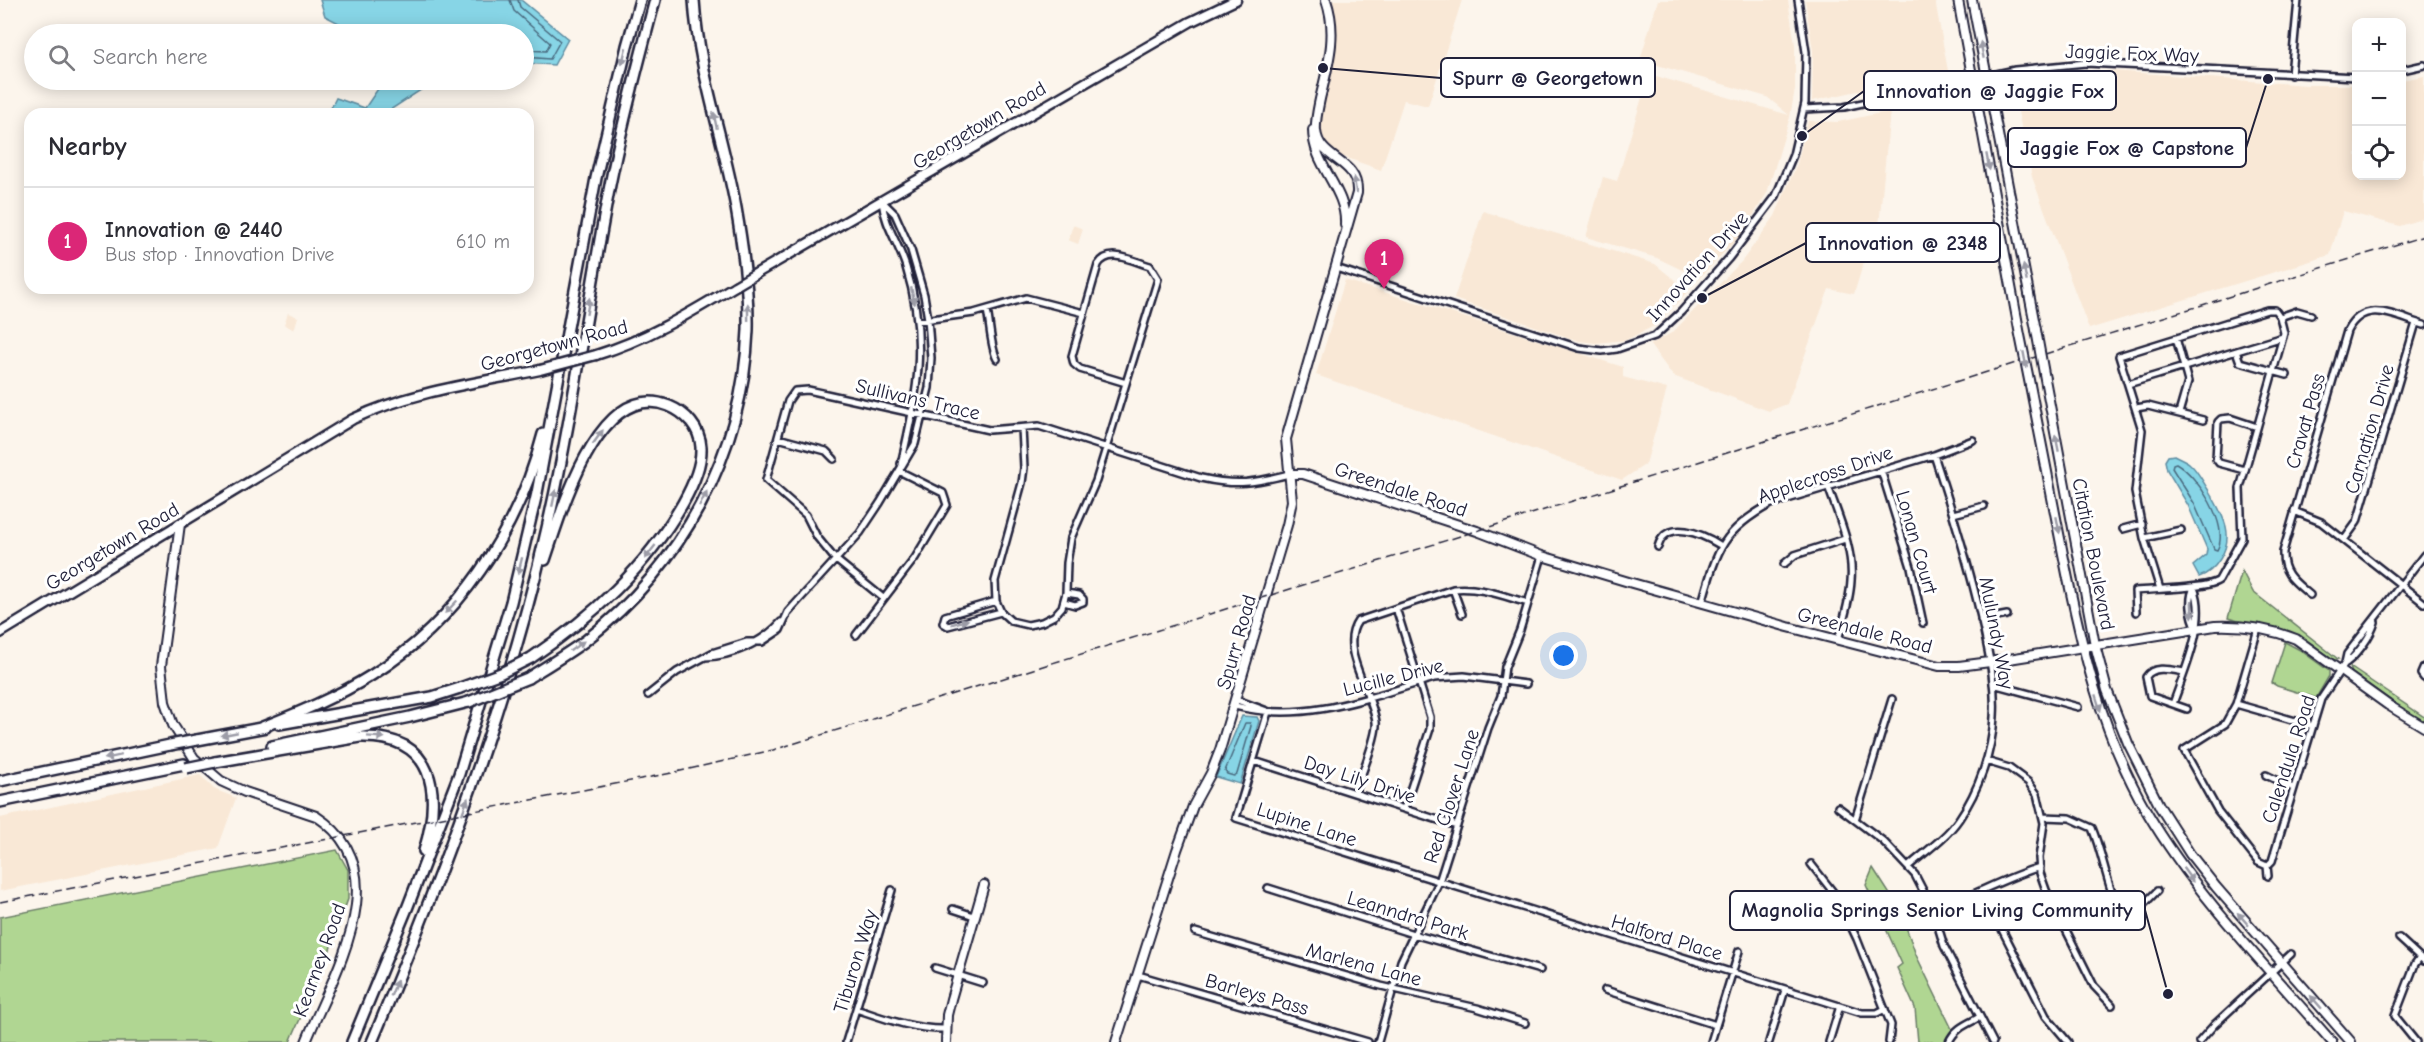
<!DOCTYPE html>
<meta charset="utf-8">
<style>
:root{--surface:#fff;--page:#f2f2f3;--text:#2b2b33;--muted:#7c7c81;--line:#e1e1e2;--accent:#db2777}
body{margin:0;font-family:"Comic Neue",sans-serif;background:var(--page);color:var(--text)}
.controls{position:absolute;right:18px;top:18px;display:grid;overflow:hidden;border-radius:12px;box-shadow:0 3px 15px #0003}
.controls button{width:54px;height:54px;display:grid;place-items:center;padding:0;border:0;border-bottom:2px solid var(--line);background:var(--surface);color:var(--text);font:30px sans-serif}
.you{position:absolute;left:1564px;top:656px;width:21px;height:21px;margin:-15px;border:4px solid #fff;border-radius:50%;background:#1a73e8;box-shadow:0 0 0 9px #1a73e833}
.badge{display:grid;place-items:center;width:39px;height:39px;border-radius:50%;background:var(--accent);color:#fff;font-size:20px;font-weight:700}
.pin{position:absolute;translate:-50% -50px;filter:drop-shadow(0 2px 3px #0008)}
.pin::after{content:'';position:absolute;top:32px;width:21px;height:18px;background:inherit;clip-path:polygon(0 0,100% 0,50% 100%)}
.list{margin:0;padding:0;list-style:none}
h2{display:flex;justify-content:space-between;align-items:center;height:78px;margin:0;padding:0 24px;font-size:26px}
h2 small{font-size:20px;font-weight:400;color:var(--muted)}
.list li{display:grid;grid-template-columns:39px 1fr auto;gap:18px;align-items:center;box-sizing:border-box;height:108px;padding:0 24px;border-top:2px solid var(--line)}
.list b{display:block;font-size:22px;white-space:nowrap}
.list p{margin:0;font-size:20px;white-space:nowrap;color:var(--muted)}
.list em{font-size:20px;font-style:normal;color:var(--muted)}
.icon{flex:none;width:33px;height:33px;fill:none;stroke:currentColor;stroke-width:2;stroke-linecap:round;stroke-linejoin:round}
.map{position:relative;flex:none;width:2424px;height:1042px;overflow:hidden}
.search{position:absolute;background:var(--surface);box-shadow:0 3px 15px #0003;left:24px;top:24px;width:510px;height:66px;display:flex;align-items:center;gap:15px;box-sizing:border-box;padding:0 21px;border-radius:33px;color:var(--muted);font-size:22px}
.panel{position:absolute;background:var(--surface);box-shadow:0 3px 15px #0003;left:24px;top:108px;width:510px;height:186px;border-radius:18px}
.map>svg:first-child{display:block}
.built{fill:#f9e8d6}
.green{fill:#b0d692;stroke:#697c66;stroke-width:1.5}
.water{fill:#87d5e6;stroke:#5f8da2;stroke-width:1.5}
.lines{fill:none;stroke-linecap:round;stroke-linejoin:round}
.shore{stroke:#4a6a7f;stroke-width:1.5}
.street-casing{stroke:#22223b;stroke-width:10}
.secondary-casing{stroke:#22223b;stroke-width:12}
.primary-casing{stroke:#22223b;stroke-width:13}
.highway-casing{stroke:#22223b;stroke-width:14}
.street{stroke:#fff;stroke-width:5}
.secondary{stroke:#fff;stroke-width:8}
.primary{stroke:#fff;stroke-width:8}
.highway{stroke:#fff;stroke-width:9}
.rail{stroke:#22223b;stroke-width:1.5;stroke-dasharray:9 4.5;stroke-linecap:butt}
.secondary-bridge-casing{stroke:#22223b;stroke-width:12;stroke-linecap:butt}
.primary-bridge-casing{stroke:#22223b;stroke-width:13;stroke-linecap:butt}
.highway-bridge-casing{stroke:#22223b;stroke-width:14;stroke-linecap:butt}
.secondary-bridge{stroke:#fff;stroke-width:8}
.primary-bridge{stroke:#fff;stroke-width:8}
.highway-bridge{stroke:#fff;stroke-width:9}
.oneway{fill:#9c9ca7}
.labels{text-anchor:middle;stroke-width:6;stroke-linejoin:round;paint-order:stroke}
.street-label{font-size:20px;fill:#22223b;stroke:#fff}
.leader{fill:none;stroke:#22223b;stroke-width:2}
.callout-dot{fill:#22223b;stroke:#fff;stroke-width:2}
.callout{fill:#fff;stroke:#22223b;stroke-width:2}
.callout-label{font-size:21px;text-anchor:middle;font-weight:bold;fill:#22223b}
</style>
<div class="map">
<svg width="2424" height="1042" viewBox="0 0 2424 1042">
<rect width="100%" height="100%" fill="#fcf5ec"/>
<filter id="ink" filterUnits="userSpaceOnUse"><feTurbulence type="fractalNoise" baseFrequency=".0167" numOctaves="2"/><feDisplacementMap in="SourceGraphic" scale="12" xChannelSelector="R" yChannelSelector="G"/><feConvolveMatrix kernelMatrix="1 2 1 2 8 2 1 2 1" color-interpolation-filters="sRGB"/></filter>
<g filter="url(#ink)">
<path class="built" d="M1331,0H1462L1428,106L1404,100L1381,170L1333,153L1320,138L1318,118L1334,60L1337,36L1335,14Z
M1658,0H1788L1795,45V89L1790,117L1767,193L1741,235L1699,278L1657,258L1586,237L1603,177L1617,181L1649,74L1789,115L1767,97L1640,60Z
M1805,0H1935L1948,71L1812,101L1813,51Z
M2113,71L2307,85H2356V176H2402V80L2424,76V218L2400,226L2343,211L2330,255L2089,329L2032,177L2011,79Z
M1890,111L1877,247L1869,245L1854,294L1829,289L1787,404L1769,411L1673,376L1650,345L1673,332L1742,261L1775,216L1797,164L1808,121L1838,122Z
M1483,211L1655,264L1688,291L1656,325L1626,340L1596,343L1579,341L1454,299Z
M1073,225L1083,229L1078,244L1068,240Z
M1345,280L1623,367V377L1667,389L1646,464L1622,480L1316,375Z
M288,313L298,317L294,330L284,324Z
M200,775L214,789L236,798L218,848L0,891V818Z"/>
<path class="green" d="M2242,571L2253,592L2338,659L2333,660L2300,639L2228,618Z
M2285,642L2300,650L2329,671V676L2316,698L2277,686L2272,683Z
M2350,667L2424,717V724L2352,673Z
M337,850L348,870V899L328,955L290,1042H0V917Z
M1873,868L1900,910L1916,955L1952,1029L1945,1042H1918L1915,1008L1897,968L1902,964L1866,885Z"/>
<path class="water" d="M320,0H521L568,39L554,65L524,63V34H360L325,16Z
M384,80H436L384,114H328L336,98L365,108Z
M2174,455C2179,458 2186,460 2190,464C2198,471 2203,482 2209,491C2222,514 2236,534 2220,559C2215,567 2208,574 2199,577L2193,566L2206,555L2207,549L2188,505L2167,470L2165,461L2168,456Z
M1242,716L1257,717L1259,721L1240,784L1216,777Z"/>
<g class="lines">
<path class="shore" d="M510,0L514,11L550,43L546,51L524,50
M518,0L520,7L560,41L550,59L524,57
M2176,463C2197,475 2231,526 2217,550L2214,549L2194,503L2172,468L2173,464Z
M1245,723H1250L1251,726L1237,774L1234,776L1227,774L1225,771Z"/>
<g class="street-casing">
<path id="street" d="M2402,70L2424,65
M2291,75L2298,0
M1804,109L1844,107L2015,70L2086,63L2356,77
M882,202C885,226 899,244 906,267C928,338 918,394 901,464
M1336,268L1579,348L1602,351L1617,349L1655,336L1681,312L1729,258L1776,196L1793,155L1805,103L1806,52L1798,0
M987,310C990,324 991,349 997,359
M2280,317L2297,311L2311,315
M917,321L974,313L1026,298L1084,313
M2176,338L2188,382L2179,413
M2236,351L2240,362L2287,375
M2128,384L2283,337
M2136,408L2148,406L2203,420
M1022,428L1024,468L1022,483L995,581L996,601L1001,612L1011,621L1028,625L1042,622L1054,616L1062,607L1066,593L1067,563L1071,538L1096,481L1158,279L1150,266C1133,261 1109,247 1098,265L1072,356L1074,364L1080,369L1126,383
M778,438L826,451L834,459
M1881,470L1911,567L1923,623
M2245,470L2219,463L2216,459L2218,422L2221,419L2230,418L2257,427
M1828,486C1838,516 1854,549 1851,581C1850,601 1843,621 1838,640
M2294,511L2321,522L2424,603
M1953,514L1984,506
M2123,529L2142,524
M2144,538L2181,530
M2344,540L2357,522L2416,323
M1658,547C1666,517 1704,535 1720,545
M1784,564L1795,555L1845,539
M1453,589L1462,614
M2310,595C2295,582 2282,574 2283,552L2347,331C2365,297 2396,317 2424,325
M883,598L835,559L817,537L806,515L766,480L788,401L795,391L808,390L989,430L1039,426L1201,478C1237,486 1254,483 1289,474
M996,601L945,616L943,623L948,626L1001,612
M1064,602L1075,605L1083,602V599L1079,595L1066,593
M1702,603C1717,551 1721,531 1771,504L1934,455L1973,440
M1396,608L1430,717V729L1404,809
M2136,612L2135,591C2152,589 2209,589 2219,580L2242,538L2240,488L2284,333L2280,317L2275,310H2267L2119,356L2142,430L2135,492L2144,538L2160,589
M1981,620L2007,615
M2258,629L2236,704L2225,724L2184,750L2218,811L2258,862L2267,866
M856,635L915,558L947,505L943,493L899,471
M705,657C733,656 763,642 781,622
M2346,663C2358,654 2371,636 2375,622
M2424,667L2421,674L2424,678
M2184,672C2172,670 2153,665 2146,677L2150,696L2187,709
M1993,684L2078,707
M648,695L677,672L712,653L747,642H762L780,630L788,612L860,533L880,503L915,444L929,388L931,358L928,319L924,295L911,250L895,214L882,201
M1237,700L1267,711
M2173,704C2184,672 2208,620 2194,588C2188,599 2191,617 2197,628
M2236,704L2313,726
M1235,706C1303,724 1368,698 1434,678L1464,676L1526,684
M1268,712L1236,818L1862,1013H1877L1885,1009
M1254,761L1457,826
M1986,761L2009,768L2028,782L2037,794L2044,823L2039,858L2040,873L2046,890L2094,986L2112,1005
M2266,775L2293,788
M1355,793C1360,778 1378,735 1376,722C1372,691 1338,649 1358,621L1453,589C1479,586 1503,596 1528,603
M1838,807L1883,841L1915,875L1933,910L1944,946L1993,1042
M2043,817L2070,818L2092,828C2104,857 2107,889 2123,918L2140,908L2157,891
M1855,820L1892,699
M1811,864L1837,897L1857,939L1891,1025L1889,1042
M1909,866C1926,851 1946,838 1959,819C1979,790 1992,752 1994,717C1996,688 1990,659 1984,631C1971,571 1953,513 1934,455
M2267,866L2272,861L2321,699L2345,663L2347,654L2424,555
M2267,866L2268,876
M1268,888L1413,934L1540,970
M1982,890L2046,1016L2068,1042
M953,909L974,916
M1933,910C1970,898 2003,878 2040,867
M1195,932L1381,986L1477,1008L1525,1023
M2399,938L2424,961
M935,968L983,983
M1138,975L1368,1042
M1605,990L1716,1025
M856,1009C886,1019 915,1030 946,1029
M846,1042L892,890
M1378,1042L1401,961L1439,882L1488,728L1501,696L1505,667L1520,630L1542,556
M1711,1042L1739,951
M1769,1042L1785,990
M1829,1042L1840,1006
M1949,1042C1955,1028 1967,1024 1980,1017
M2199,1042L2214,1025L2291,954
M2416,1042L2395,1016L2415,964L2420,957"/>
</g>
<g class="secondary-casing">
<path id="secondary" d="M1958,0L2020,335
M1972,0L2036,330
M1313,130C1313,166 1347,189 1345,225
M2045,379L2095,645L2107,690L2128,743L2160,807L2190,854L2216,887L2351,1042
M2030,385C2041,441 2052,498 2063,554C2081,646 2100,730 2147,812C2197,897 2268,968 2332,1042
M1289,474H1303L1477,531L1542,556L1632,583L1788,627L1939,666H1959L1990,662L2215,626C2243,625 2270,629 2296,639L2388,705L2424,727
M180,524L161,666L165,702L173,725L194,758L221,781L245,792L316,816C400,870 333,974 306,1042
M946,1042L947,1015L951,999L984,885
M1116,1042L1177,850L1193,806L1211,773L1220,750L1287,525L1292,501L1286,439L1357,193C1359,159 1319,161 1316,131C1315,121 1318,109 1320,99C1328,65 1338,34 1326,0"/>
</g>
<g class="primary-casing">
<path id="primary" d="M757,273L1190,22L1236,0
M596,355C646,340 690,313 735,286
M0,633L353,419C411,391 478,383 540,370"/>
</g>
<g class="highway-casing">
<path id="highway" d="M531,658C593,616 645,569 683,503C692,487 702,466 701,447C700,428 686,413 669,406C598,377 561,514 545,560
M528,678C547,666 567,654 585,641C682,566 743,453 748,330C749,289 743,248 736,208C724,141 698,69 694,0
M279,724L432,697L460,688
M260,728C298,713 337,697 372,675C457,622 518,531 543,434
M197,740L266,727
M272,746L410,717L469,702
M215,762L360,737C435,735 442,792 424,851
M0,781L170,745
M0,802L184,764
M352,1042L408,906L459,774L511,602L537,493L596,178L627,46L640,0
M372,1042C442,875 507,705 547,528C573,415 588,299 610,185C622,123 639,61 655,0"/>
</g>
<use href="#street" class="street"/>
<use href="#secondary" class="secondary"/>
<use href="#primary" class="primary"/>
<use href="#highway" class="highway"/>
<path class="rail" d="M0,902L672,773L773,750L2424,236"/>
<g class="secondary-bridge-casing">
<path id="secondary-bridge" d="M2036,330L2045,379
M2020,335L2030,385"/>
</g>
<g class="primary-bridge-casing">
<path id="primary-bridge" d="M735,286L757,273
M540,370L596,355"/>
</g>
<g class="highway-bridge-casing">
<path id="highway-bridge" d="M460,688L501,673L531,658
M469,702L528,678
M170,745L197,740
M186,768L215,762"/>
</g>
<use href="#secondary-bridge" class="secondary-bridge"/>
<use href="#primary-bridge" class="primary-bridge"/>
<use href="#highway-bridge" class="highway-bridge"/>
</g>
<defs><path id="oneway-solid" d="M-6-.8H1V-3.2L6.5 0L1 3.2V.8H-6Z" transform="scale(1.5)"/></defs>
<g class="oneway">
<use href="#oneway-solid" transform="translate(1982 50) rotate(-101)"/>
<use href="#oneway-solid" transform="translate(624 56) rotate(103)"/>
<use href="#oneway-solid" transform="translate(715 120) rotate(-102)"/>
<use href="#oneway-solid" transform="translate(1988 162) rotate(79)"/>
<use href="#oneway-solid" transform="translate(1355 185) rotate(-98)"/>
<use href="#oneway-solid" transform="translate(2025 273) rotate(-101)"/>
<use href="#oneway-solid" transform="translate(913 296) rotate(78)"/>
<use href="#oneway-solid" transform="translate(588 306) rotate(-80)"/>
<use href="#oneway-solid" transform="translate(748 312) rotate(-91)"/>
<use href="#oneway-solid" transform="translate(2025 360) rotate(79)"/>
<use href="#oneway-solid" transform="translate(598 437) rotate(-54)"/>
<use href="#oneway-solid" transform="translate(2057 443) rotate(-101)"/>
<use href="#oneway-solid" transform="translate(554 498) rotate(-78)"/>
<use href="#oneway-solid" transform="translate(703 499) rotate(-63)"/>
<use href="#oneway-solid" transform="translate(2058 525) rotate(79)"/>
<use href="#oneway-solid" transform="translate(650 552) rotate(128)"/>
<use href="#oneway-solid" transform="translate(520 566) rotate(104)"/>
<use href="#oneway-solid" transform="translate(451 607) rotate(134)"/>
<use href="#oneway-solid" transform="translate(2192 609) rotate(88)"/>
<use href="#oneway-solid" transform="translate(960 622) rotate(-15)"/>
<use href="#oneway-solid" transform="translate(577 646) rotate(-35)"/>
<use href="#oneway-solid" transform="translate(2098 703) rotate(72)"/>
<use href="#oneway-solid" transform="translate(229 734) rotate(169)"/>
<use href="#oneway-solid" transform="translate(376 737) rotate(4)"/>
<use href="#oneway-solid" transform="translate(113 757) rotate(168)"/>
<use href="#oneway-solid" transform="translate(465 806) rotate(-70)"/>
<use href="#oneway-solid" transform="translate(2188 875) rotate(54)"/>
<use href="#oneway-solid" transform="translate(2243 919) rotate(-131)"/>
<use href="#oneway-solid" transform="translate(394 988) rotate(-68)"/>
<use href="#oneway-solid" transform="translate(2316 1002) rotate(-131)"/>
</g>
</g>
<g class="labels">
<g class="street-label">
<text transform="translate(2132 53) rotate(2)" y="7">Jaggie Fox Way</text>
<text transform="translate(979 125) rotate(-31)" y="7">Georgetown Road</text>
<text transform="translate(1697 266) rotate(-48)" y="7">Innovation Drive</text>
<text transform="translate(554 345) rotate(-15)" y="7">Georgetown Road</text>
<text transform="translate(918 399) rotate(13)" y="7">Sullivans Trace</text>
<text transform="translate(2305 421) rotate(-74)" y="7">Cravat Pass</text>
<text transform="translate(2369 429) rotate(-74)" y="7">Carnation Drive</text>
<text transform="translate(1825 474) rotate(-19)" y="7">Applecross Drive</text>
<text transform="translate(1401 489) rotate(18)" y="7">Greendale Road</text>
<text transform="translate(1917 542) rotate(74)" y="7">Lonan Court</text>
<text transform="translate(112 546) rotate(-31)" y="7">Georgetown Road</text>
<text transform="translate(2094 554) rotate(79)" y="7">Citation Boulevard</text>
<text transform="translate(1865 630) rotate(14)" y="7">Greendale Road</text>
<text transform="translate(1997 633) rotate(79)" y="7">Mulundy Way</text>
<text transform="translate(1236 642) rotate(-74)" y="7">Spurr Road</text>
<text transform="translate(1393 677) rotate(-14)" y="7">Lucille Drive</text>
<text transform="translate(2288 759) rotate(-72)" y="7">Calendula Road</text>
<text transform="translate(1360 779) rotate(18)" y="7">Day Lily Drive</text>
<text transform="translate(1451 796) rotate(-72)" y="7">Red Clover Lane</text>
<text transform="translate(1307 824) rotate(18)" y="7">Lupine Lane</text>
<text transform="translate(1408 915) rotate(17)" y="7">Leanndra Park</text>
<text transform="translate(1667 937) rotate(17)" y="7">Halford Place</text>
<text transform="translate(319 960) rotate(-70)" y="7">Kearney Road</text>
<text transform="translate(855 961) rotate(-73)" y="7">Tiburon Way</text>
<text transform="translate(1364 964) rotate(15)" y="7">Marlena Lane</text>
<text transform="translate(1257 994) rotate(16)" y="7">Barleys Pass</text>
</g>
</g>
<path class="leader" d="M1323 68L1441 78M1802 136L1864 91M2268 79L2246 148M1702 298L1806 243M2168 994L2145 910"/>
<g class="callout-dot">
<circle cx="1323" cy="68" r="6"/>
<circle cx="1802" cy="136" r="6"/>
<circle cx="2268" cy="79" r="6"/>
<circle cx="1702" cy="298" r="6"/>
<circle cx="2168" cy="994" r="6"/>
</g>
<g class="callout">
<rect x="1441" y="58" width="214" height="39" rx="6"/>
<rect x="1864" y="71" width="252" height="39" rx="6"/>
<rect x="2008" y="128" width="238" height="39" rx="6"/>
<rect x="1806" y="223" width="194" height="39" rx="6"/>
<rect x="1730" y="891" width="415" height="39" rx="6"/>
</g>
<g class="callout-label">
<text x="1548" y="85">Spurr @ Georgetown</text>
<text x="1990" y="98">Innovation @ Jaggie Fox</text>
<text x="2127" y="155">Jaggie Fox @ Capstone</text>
<text x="1903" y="250">Innovation @ 2348</text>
<text x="1937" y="917">Magnolia Springs Senior Living Community</text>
</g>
</svg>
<div class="controls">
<button>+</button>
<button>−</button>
<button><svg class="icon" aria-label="locate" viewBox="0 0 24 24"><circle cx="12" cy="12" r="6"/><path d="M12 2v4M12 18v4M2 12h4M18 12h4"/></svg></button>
</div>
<div class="you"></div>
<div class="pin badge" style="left:1384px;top:289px">1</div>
<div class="search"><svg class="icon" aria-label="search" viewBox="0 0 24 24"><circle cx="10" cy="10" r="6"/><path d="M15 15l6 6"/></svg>Search here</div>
<section class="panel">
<h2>Nearby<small></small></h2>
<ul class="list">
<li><span class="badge">1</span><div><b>Innovation @ 2440</b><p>Bus stop · Innovation Drive</p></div><em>610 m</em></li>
</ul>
</section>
</div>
